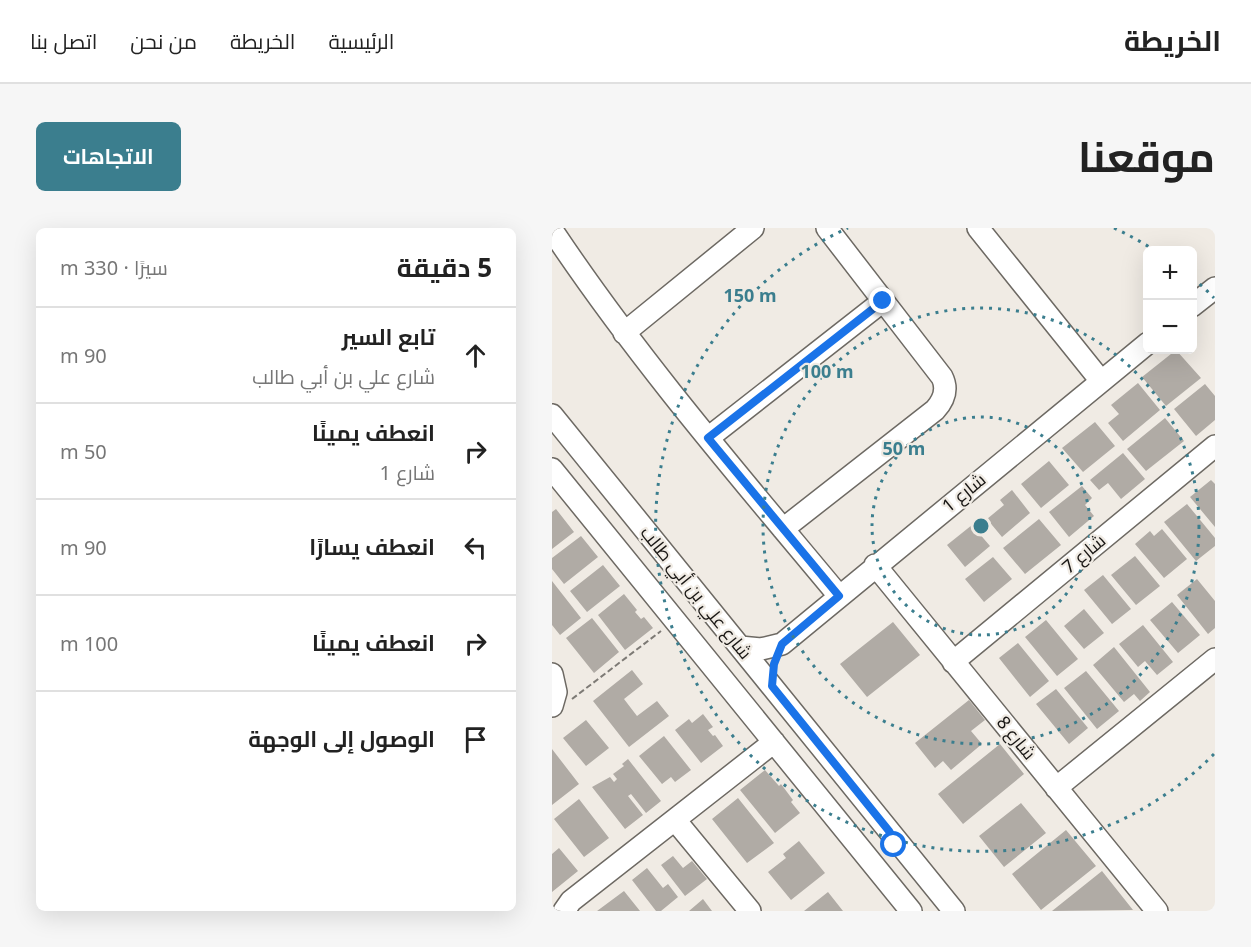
<!DOCTYPE html>
<html lang="ar">
<meta charset="utf-8">
<style>
:root{--surface:#fff;--page:#f6f6f6;--text:#222;--muted:#767676;--line:#e0e0e0;--accent:#3b7e8e}
body{margin:0;font-family:"Noto Sans",Cairo,sans-serif;background:var(--page);color:var(--text);direction:rtl}
.controls{position:absolute;right:18px;top:18px;display:grid;overflow:hidden;border-radius:9px;box-shadow:0 6px 24px #0002}
.controls button{width:54px;height:54px;display:grid;place-items:center;padding:0;border:0;border-bottom:2px solid var(--line);background:var(--surface);color:var(--text);font:30px sans-serif}
.stop{position:absolute;width:18px;height:18px;margin:-14px;border:4px solid #1a73e8;border-radius:50%;background:#fff}
.stop.end{background:#1a73e8;border-color:#fff;box-shadow:0 2px 6px #0008}
.list{margin:0;padding:0;list-style:none}
h2{display:flex;justify-content:space-between;align-items:center;height:78px;margin:0;padding:0 24px;font-size:26px}
h2 small{font-size:20px;font-weight:400;color:var(--muted)}
.list li{display:grid;grid-template-columns:39px 1fr auto;gap:18px;align-items:center;box-sizing:border-box;height:96px;padding:0 24px;border-top:2px solid var(--line)}
.list b{display:block;font-size:22px;white-space:nowrap}
.list p{margin:0;font-size:20px;white-space:nowrap;color:var(--muted)}
.list em{font-size:20px;font-style:normal;color:var(--muted)}
.icon{flex:none;width:33px;height:33px;fill:none;stroke:currentColor;stroke-width:2;stroke-linecap:round;stroke-linejoin:round}
.map{position:relative;flex:none;width:663px;height:683px;overflow:hidden;direction:ltr;border-radius:9px}
header{display:flex;align-items:center;gap:36px;box-sizing:border-box;height:84px;padding:0 30px;background:var(--surface);border-bottom:2px solid var(--line)}
header strong{font-size:28px}
nav{display:flex;gap:33px;margin-inline-start:auto;font-size:21px}
.intro{display:flex;align-items:center;justify-content:space-between;box-sizing:border-box;height:144px;padding:0 36px}
h1{margin:0;font-size:42px}
.button{padding:15px 27px;border-radius:9px;background:var(--accent);color:#fff;font-size:21px;font-weight:700}
main{display:flex;gap:36px;padding:0 36px}
aside{flex:1;background:var(--surface);border-radius:9px;box-shadow:0 6px 24px #0002}
.map>svg:first-child{display:block}
.building{fill:#b0aba5}
.lines{fill:none;stroke-linecap:round;stroke-linejoin:round}
.minor-casing{stroke:#6d6963;stroke-width:24}
.path{stroke:#7d7a75;stroke-width:2;stroke-dasharray:6 3;stroke-linecap:butt}
.minor{stroke:#fff;stroke-width:21}
.route{stroke:#1a73e8;stroke-width:8}
.ring{fill:none;stroke:#3b7e8e;stroke-width:3;stroke-dasharray:3 6}
.labels{text-anchor:middle;stroke-width:4.5;stroke-linejoin:round;paint-order:stroke}
.street-label{font-size:18px;fill:#181614;stroke:#f0ebe4}
.centre{fill:#3b7e8e;stroke:#f0ebe4;stroke-width:3}
.ring-label{font-size:18px;text-anchor:middle;font-weight:bold;fill:#3b7e8e;stroke:#f0ebe4;stroke-width:4.5;stroke-linejoin:round;paint-order:stroke}
</style>
<header>
<strong>الخريطة</strong>
<nav><a>الرئيسية</a><a>الخريطة</a><a>من نحن</a><a>اتصل بنا</a></nav>
</header>
<div class="intro"><h1>موقعنا</h1><a class="button">الاتجاهات</a></div>
<main>
<div class="map">
<svg width="663" height="683" viewBox="0 0 663 683">
<rect width="100%" height="100%" fill="#f0ebe4"/>
<path class="building" d="M624,122L649,150L614,178L590,149Z
M586,155L608,182L571,213L556,195L567,186L559,177Z
M653,156L663,168V192L644,208L622,181Z
M613,190L632,213L594,243L575,221Z
M543,194L563,218L531,244L510,220Z
M571,225L593,251L569,271L556,255L547,262L538,252Z
M497,233L517,257L489,280L469,256Z
M659,252L663,256V299L638,269Z
M530,258L540,270L533,277L542,288L517,309L497,284Z
M460,262L478,285L450,309L435,291L452,277L448,272Z
M635,276L663,310V318L644,333L612,294Z
M4,281L22,304L0,321V284Z
M487,291L509,317L473,346L451,320Z
M420,297L438,318L413,339L395,317Z
M610,301L635,331L612,350L583,316L598,303L602,308Z
M29,308L46,329L12,356L0,341V330Z
M583,328L608,358L584,377L559,347Z
M441,329L460,351L432,374L413,351Z
M51,337L68,358L35,384L18,363Z
M551,347L579,381L560,396L532,362Z
M645,351L663,373V400L656,406L625,367Z
M0,353L29,390L8,407L0,397Z
M72,366L85,382L83,384L89,391L92,389L101,400L73,422L46,387Z
M620,374L648,407L626,425L598,392Z
M532,381L552,405L532,421L512,398Z
M40,390L67,424L42,445L14,410Z
M494,392L526,431L505,448L473,409Z
M341,394L368,427L315,469L288,436Z
M591,397L621,434L605,447L593,433L586,439L567,416Z
M466,415L497,453L478,469L447,430Z
M562,419L598,464L588,473L582,466L572,474L541,437Z
M80,442L91,456L72,471L85,488L105,473L117,488L77,519L41,473Z
M534,443L567,483L545,501L512,460Z
M504,461L536,500L517,516L484,476Z
M417,472L433,492L419,503L430,516L399,542L391,533L383,540L363,515Z
M151,486L161,499L156,502L161,508L163,507L171,518L149,535L123,502L137,491L140,495Z
M34,492L57,520L34,538L11,510Z
M112,508L139,542L123,554L119,549L110,556L87,528Z
M448,516L472,546L411,596L386,566Z
M0,521L27,556L0,577Z
M76,531L109,573L94,585L79,566L76,568L91,587L73,601L40,559L58,549L62,554L65,551L61,546L72,538L70,536Z
M213,542L227,558L229,556L241,572L239,574L248,585L223,605L188,562Z
M186,570L222,615L195,635L160,591Z
M27,571L57,610L32,629L2,591Z
M469,575L494,605L452,639L427,608Z
M514,602L544,638L489,682L460,646Z
M247,613L273,645L239,672L216,644L234,630L231,626Z
M7,620L26,643L0,664V626Z
M121,628L131,640L140,633L155,651L133,668L109,637Z
M95,640L111,660L116,656L126,669L109,683H104L80,652Z
M550,643L581,682L500,683Z
M72,663L88,683H45Z
M276,664L291,683H252Z
M151,671L160,683H137Z"/>
<g class="lines">
<g class="minor-casing">
<path id="minor" d="M426,0L549,153
M0,2C86,131 188,249 287,368
M640,78L663,60
M72,105L201,0
M0,187L402,683
M156,210L331,73
M0,241L359,683
M231,301L383,182C392,172 396,161 390,149L275,0
M323,337L605,683
M188,419L209,421L230,416L596,115
M401,434L663,218
M0,446L4,464L0,478
M504,560L663,431
M123,592L198,683
M12,683L19,673L222,514"/>
</g>
<path class="path" d="M20,471L109,403"/>
<use href="#minor" class="minor"/>
</g>
<g class="lines">
<path class="route" d="M331,73L156,210L287,368L230,416L222,436L220,458L337,603L342,612V617"/>
</g>
<g class="ring">
<circle cx="429" cy="298" r="109"/>
<circle cx="429" cy="298" r="218"/>
<path d="M662 526A326 326 0 1 1 296 0M562 0A326 326 0 0 1 602 22M641 50A326 326 0 0 1 662 70"/>
</g>
<g class="labels">
<g class="street-label">
<text transform="translate(412 265) rotate(-39)" y="6">شارع 1</text>
<text transform="translate(532 326) rotate(-40)" y="6">شارع 7</text>
<text transform="translate(144 365) rotate(51)" y="6">شارع علي بن أبي طالب</text>
<text transform="translate(464 510) rotate(51)" y="6">شارع 8</text>
</g>
</g>
<circle cx="429" cy="298" r="9" class="centre"/>
<g class="ring-label">
<text x="198" y="74">150 m</text>
<text x="275" y="150">100 m</text>
<text x="352" y="227">50 m</text>
</g>
</svg>
<div class="controls">
<button>+</button>
<button>−</button>
</div>
<div class="stop" style="left:342px;top:617px"></div>
<div class="stop end" style="left:331px;top:73px"></div>
</div>
<aside>
<h2>5 دقيقة<small>سيرًا · 330 m</small></h2>
<ul class="list">
<li><svg class="icon" aria-label="ahead" viewBox="0 0 24 24"><path d="M12 20V5M6 11l6-6 6 6"/></svg><div><b>تابع السير</b><p>شارع علي بن أبي طالب</p></div><em>90 m</em></li>
<li><svg class="icon" aria-label="right" viewBox="0 0 24 24"><path d="M7 20v-9h11M14 6l5 5-5 5"/></svg><div><b>انعطف يمينًا</b><p>شارع 1</p></div><em>50 m</em></li>
<li><svg class="icon" aria-label="left" viewBox="0 0 24 24"><path d="M17 20v-9H6M10 6l-5 5 5 5"/></svg><div><b>انعطف يسارًا</b></div><em>90 m</em></li>
<li><svg class="icon" aria-label="right" viewBox="0 0 24 24"><path d="M7 20v-9h11M14 6l5 5-5 5"/></svg><div><b>انعطف يمينًا</b></div><em>100 m</em></li>
<li><svg class="icon" aria-label="arrive" viewBox="0 0 24 24"><path d="M6 21V4h12l-3 4 3 4H6"/></svg><div><b>الوصول إلى الوجهة</b></div></li>
</ul>
</aside>
</main>
